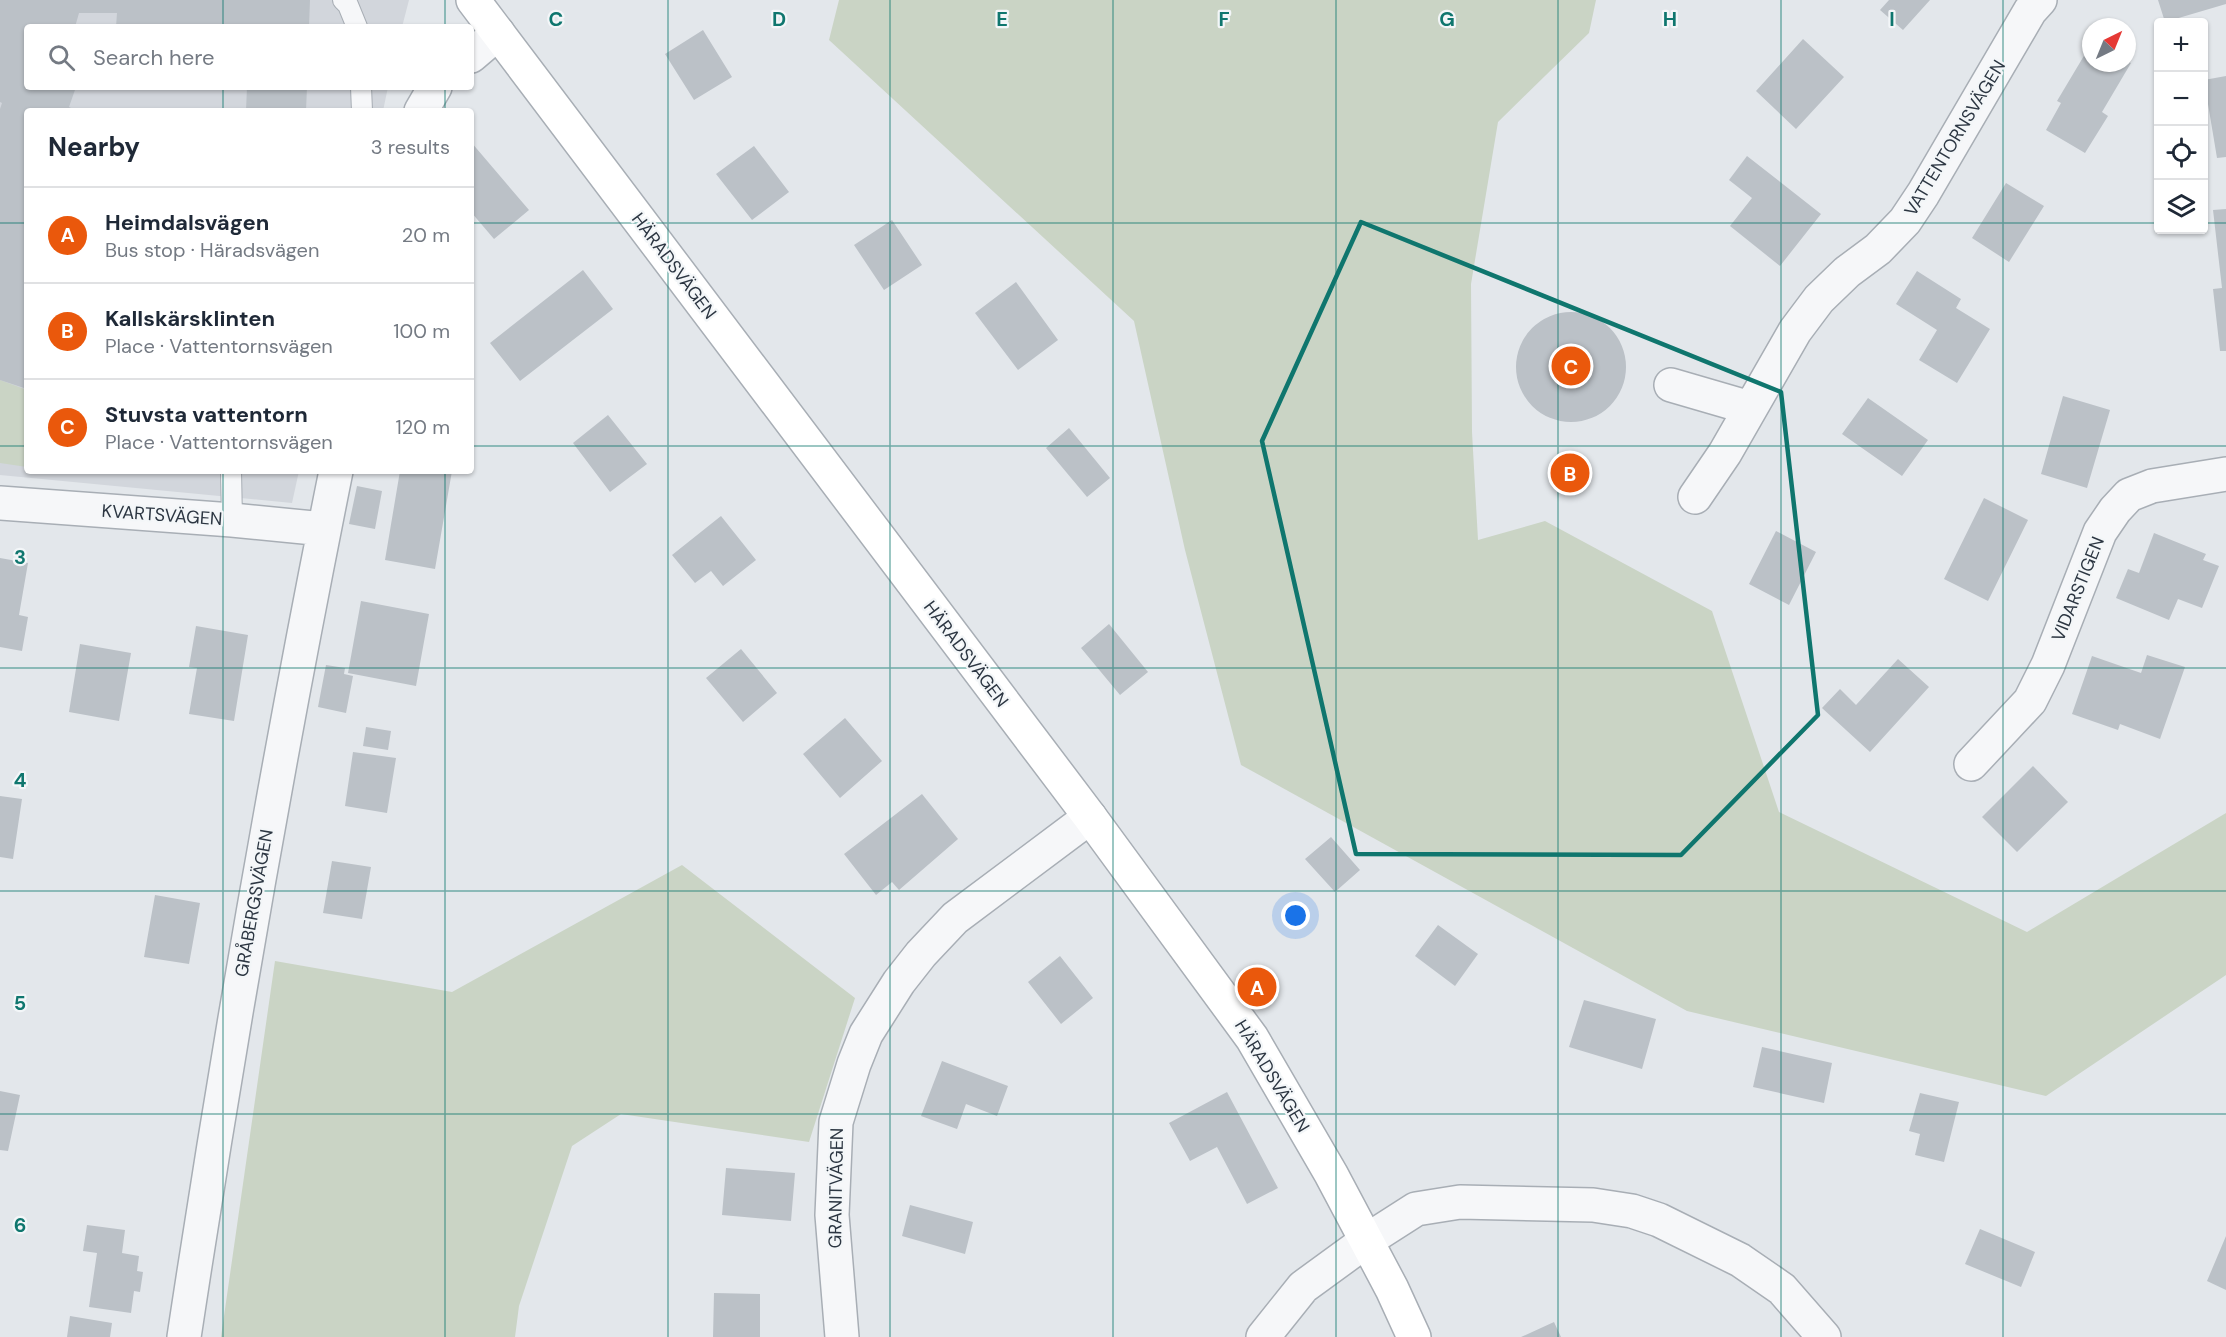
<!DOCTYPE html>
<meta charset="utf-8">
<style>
:root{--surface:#fff;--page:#f2f2f3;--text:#1f2937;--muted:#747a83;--line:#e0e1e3;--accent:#ea580c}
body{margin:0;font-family:"DM Sans",sans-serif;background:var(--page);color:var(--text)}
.controls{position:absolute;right:18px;top:18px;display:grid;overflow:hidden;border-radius:6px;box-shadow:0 2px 4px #0004}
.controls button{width:54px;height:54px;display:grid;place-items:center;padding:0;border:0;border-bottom:2px solid var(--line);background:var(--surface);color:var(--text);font:30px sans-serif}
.compass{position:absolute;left:2082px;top:18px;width:54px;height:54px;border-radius:50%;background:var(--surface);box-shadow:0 2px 4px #0004;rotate:43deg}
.you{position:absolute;left:1296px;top:916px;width:21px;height:21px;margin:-15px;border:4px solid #fff;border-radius:50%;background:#1a73e8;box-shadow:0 0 0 9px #1a73e833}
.badge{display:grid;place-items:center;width:39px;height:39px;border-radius:50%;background:var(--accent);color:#fff;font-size:20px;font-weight:700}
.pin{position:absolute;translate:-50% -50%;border:3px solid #fff;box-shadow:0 2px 6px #0006}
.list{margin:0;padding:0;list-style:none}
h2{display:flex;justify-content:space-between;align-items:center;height:78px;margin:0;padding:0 24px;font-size:26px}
h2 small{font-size:20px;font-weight:400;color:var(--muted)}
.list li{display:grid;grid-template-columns:39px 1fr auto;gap:18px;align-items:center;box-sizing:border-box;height:96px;padding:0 24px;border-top:2px solid var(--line)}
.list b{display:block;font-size:22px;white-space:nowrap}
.list p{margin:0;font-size:20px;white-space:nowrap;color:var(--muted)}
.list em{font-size:20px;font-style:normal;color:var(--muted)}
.icon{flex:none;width:33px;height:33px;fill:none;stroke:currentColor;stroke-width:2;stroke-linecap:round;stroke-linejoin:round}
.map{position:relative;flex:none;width:2226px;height:1337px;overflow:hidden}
.search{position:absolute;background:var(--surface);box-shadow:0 2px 4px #0004;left:24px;top:24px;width:450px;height:66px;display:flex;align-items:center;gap:15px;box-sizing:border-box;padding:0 21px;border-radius:6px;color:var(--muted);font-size:22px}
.panel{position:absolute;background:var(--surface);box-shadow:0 2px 4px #0004;left:24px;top:108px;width:450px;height:366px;border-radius:6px}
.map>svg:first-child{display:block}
.built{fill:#d2d6dc}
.green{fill:#cad4c5}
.building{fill:#bbc1c7}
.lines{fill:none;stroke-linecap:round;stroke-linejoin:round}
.lane-casing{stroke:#a8aeb5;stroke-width:22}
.street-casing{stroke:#a8aeb5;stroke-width:36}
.secondary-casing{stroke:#a8aeb5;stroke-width:36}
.lane{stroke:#f6f7f9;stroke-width:20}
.street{stroke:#f6f7f9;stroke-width:33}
.secondary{stroke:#fff;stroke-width:33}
.marked{fill:none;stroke:#0f766e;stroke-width:4.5;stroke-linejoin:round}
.grid{fill:none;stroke:#0f766e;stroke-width:1.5;stroke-opacity:0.55}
.labels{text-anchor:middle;stroke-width:4.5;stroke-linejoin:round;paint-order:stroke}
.street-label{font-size:18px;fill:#2c3642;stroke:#f3f6f8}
.grid-label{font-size:20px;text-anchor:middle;font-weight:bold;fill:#0f766e;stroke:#f3f6f8;stroke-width:4.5;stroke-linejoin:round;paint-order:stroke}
</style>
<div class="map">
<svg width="2226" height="1337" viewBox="0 0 2226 1337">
<rect width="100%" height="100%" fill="#e3e7eb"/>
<path class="built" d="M0,0H409L402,27H27V87H388L383,111H27V471H299L292,503L0,475Z"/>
<path class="green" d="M839,0H1596L1589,33L1498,122L1471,284L1472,432L1478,540L1545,521L1712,611L1779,812L2027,932L2226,813V975L2046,1096L1687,1011L1241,765L1185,550L1134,321L829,40Z
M0,380L27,390V467L0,463Z
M682,865L855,998L809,1142L621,1114L572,1146L519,1306L515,1337H221L275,961L452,992Z"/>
<path class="building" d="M0,0H310L309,27H116L117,13H79L75,27H27V87H76L69,107L77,111H27V389L0,380V109L2,103L0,102Z
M1889,0H1930L1903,30L1880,10Z
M2158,0H2226V4L2165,22Z
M703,30L732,77L694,100L665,54Z
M1803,39L1844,77L1796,129L1756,91Z
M2091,44V63H2127V61L2131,63L2102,112L2108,116L2085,153L2046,130L2061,103L2057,101Z
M2226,76V157L2217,158L2204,80Z
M247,87H307L306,111H246Z
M471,142L529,210L494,239L471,212Z
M754,146L789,192L752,220L716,174Z
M1747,156L1821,214L1780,266L1730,226L1752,198L1729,180Z
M2006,183L2044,206L2009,262L1972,238Z
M2226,209V351H2220L2213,289L2222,288L2213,210Z
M892,220L922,265L884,290L854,245Z
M583,270L613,309L520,381L490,343Z
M1917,271L1961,299L1956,308L1990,329L1957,383L1919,360L1937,330L1896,304Z
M1016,282L1058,340L1018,370L975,313Z
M1516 367a55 55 0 1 1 110 0a55 55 0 1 1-110 0Z
M2063,396L2110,410L2087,488L2041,474Z
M1868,398L1928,440L1902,476L1842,434Z
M608,415L647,464L610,492L573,443Z
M1069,428L1110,478L1087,497L1046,448Z
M400,471H452L435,569L385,560Z
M357,486L382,491L375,529L349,524Z
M1984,498L2028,520L1988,601L1944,579Z
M721,516L756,560L723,586L711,571L695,583L672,555Z
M1776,531L1816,552L1789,605L1749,584Z
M2154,533L2206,554L2203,560L2219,566L2202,608L2178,599L2169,620L2116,598L2128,569L2139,573Z
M0,558L28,563L19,615L28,617L22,651L0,647Z
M361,601L429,614L416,686L348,673Z
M1109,624L1148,672L1120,695L1081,648Z
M196,626L248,635L234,721L189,714L197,668L189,667Z
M80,644L131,653L119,721L69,712Z
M741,649L777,693L743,722L706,678Z
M2147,655L2185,667L2160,739L2120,724L2118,730L2072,714L2092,656L2141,673Z
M1898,659L1929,687L1870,752L1822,708L1840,689L1856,705Z
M326,665L345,668L344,674L353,676L346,713L318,707Z
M845,718L882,761L840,798L803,754Z
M366,727L391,731L388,750L363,746Z
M353,752L396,758L387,813L345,806Z
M2033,766L2068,802L2017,852L1982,817Z
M922,794L958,839L899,890L892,882L876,895L844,854Z
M0,796L22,799L13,859L0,857Z
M1331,837L1360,870L1335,892L1305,859Z
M332,861L371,867L362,919L323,913Z
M155,895L200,903L189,964L144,957Z
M1438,925L1478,954L1455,986L1415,956Z
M1060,956L1093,998L1061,1024L1028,982Z
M1584,1000L1656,1019L1642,1069L1569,1047Z
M1762,1047L1832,1063L1824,1103L1753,1087Z
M942,1061L1008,1086L997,1116L966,1104L957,1129L921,1116Z
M0,1091L20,1095L8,1151L0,1150Z
M1227,1092L1278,1188L1247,1204L1217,1147L1190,1161L1169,1123Z
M1920,1093L1959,1102L1944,1162L1915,1155L1920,1134L1909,1131Z
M726,1168L795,1173L791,1221L722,1215Z
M910,1205L973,1222L965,1254L902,1236Z
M87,1225L125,1230L122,1253L139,1256L137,1271L143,1272L140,1292L134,1291L131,1313L89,1307L97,1253L83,1251Z
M1980,1229L2035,1252L2021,1287L1965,1264Z
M2226,1236V1290L2207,1281Z
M714,1293L760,1294V1337H713Z
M70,1316L112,1323L110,1337H67Z
M1554,1322L1561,1337H1521Z"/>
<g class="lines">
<g class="lane-casing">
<path id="lane" d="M343,0L348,5L357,27
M361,87L362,111
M231,471L232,520"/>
</g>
<g class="street-casing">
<path id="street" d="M471,56L498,33
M421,111L435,87
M1671,385L1750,408
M1695,497L1725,453L1795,331L1819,299L1847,272L1878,249L1905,221L1923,194L2030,11L2040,0
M0,503L232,520L324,529
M1971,764L2030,701L2048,665L2100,532L2115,510L2129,495L2152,486L2226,474
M184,1337C228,1047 278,759 336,471
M842,1337L832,1215L836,1122L854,1064L866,1034L899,982L921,954L955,918L1090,817
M1263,1337L1303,1287L1366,1241L1416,1209L1460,1202L1593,1205L1632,1211L1659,1220L1740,1260L1782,1289L1824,1337"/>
</g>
<g class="secondary-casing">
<path id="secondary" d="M473,0L1090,817L1252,1038L1331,1174L1392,1289L1414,1337"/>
</g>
<use href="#lane" class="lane"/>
<use href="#street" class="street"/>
<use href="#secondary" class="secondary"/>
</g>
<path class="marked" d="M1361,222L1781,392L1818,715L1681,855L1356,854L1262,441Z"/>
<path class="grid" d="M223,0V27M445,0V27M668,0V1337M890,0V1337M1113,0V1337M1336,0V1337M1558,0V1337M1781,0V1337M2003,0V1337M223,87V111M445,87V111M0,223H27M471,223H2158M2204,223H2226M0,446H27M471,446H2226M223,471V1337M445,471V1337M0,668H2226M0,891H2226M0,1114H2226"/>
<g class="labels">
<g class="street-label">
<text transform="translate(1955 138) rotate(-59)" y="6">VATTENTORNSVÄGEN</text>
<text transform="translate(674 266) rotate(53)" y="6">HÄRADSVÄGEN</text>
<text transform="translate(162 515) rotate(4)" y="6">KVARTSVÄGEN</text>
<text transform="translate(2078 589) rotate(-68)" y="6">VIDARSTIGEN</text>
<text transform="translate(966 654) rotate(53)" y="6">HÄRADSVÄGEN</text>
<text transform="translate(254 903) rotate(-80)" y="6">GRÅBERGSVÄGEN</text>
<text transform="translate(1272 1076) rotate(59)" y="6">HÄRADSVÄGEN</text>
<text transform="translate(836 1188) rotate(-89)" y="6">GRANITVÄGEN</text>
</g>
</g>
<g class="grid-label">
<text x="556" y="26">C</text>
<text x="779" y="26">D</text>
<text x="1002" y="26">E</text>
<text x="1224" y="26">F</text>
<text x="1447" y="26">G</text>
<text x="1670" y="26">H</text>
<text x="1892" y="26">I</text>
<text x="20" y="564">3</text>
<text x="20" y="787">4</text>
<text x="20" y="1010">5</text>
<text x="20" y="1232">6</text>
</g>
</svg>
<div class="controls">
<button>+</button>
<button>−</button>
<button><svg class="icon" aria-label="locate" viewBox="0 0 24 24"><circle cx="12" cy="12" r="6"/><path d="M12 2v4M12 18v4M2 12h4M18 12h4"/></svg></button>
<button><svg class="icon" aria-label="layers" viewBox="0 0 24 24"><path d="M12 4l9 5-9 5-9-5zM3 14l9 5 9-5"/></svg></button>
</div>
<svg class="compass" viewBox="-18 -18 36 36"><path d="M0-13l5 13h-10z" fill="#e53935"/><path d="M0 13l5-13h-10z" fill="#747a83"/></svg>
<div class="you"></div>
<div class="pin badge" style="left:1257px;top:987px">A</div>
<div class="pin badge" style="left:1570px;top:473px">B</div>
<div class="pin badge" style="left:1571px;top:366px">C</div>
<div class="search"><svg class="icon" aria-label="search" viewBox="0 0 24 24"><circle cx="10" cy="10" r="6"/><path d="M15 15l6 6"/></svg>Search here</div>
<section class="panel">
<h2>Nearby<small>3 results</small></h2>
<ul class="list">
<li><span class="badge">A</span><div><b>Heimdalsvägen</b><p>Bus stop · Häradsvägen</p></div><em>20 m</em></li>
<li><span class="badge">B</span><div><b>Kallskärsklinten</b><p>Place · Vattentornsvägen</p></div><em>100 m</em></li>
<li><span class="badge">C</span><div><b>Stuvsta vattentorn</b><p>Place · Vattentornsvägen</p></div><em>120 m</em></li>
</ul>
</section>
</div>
